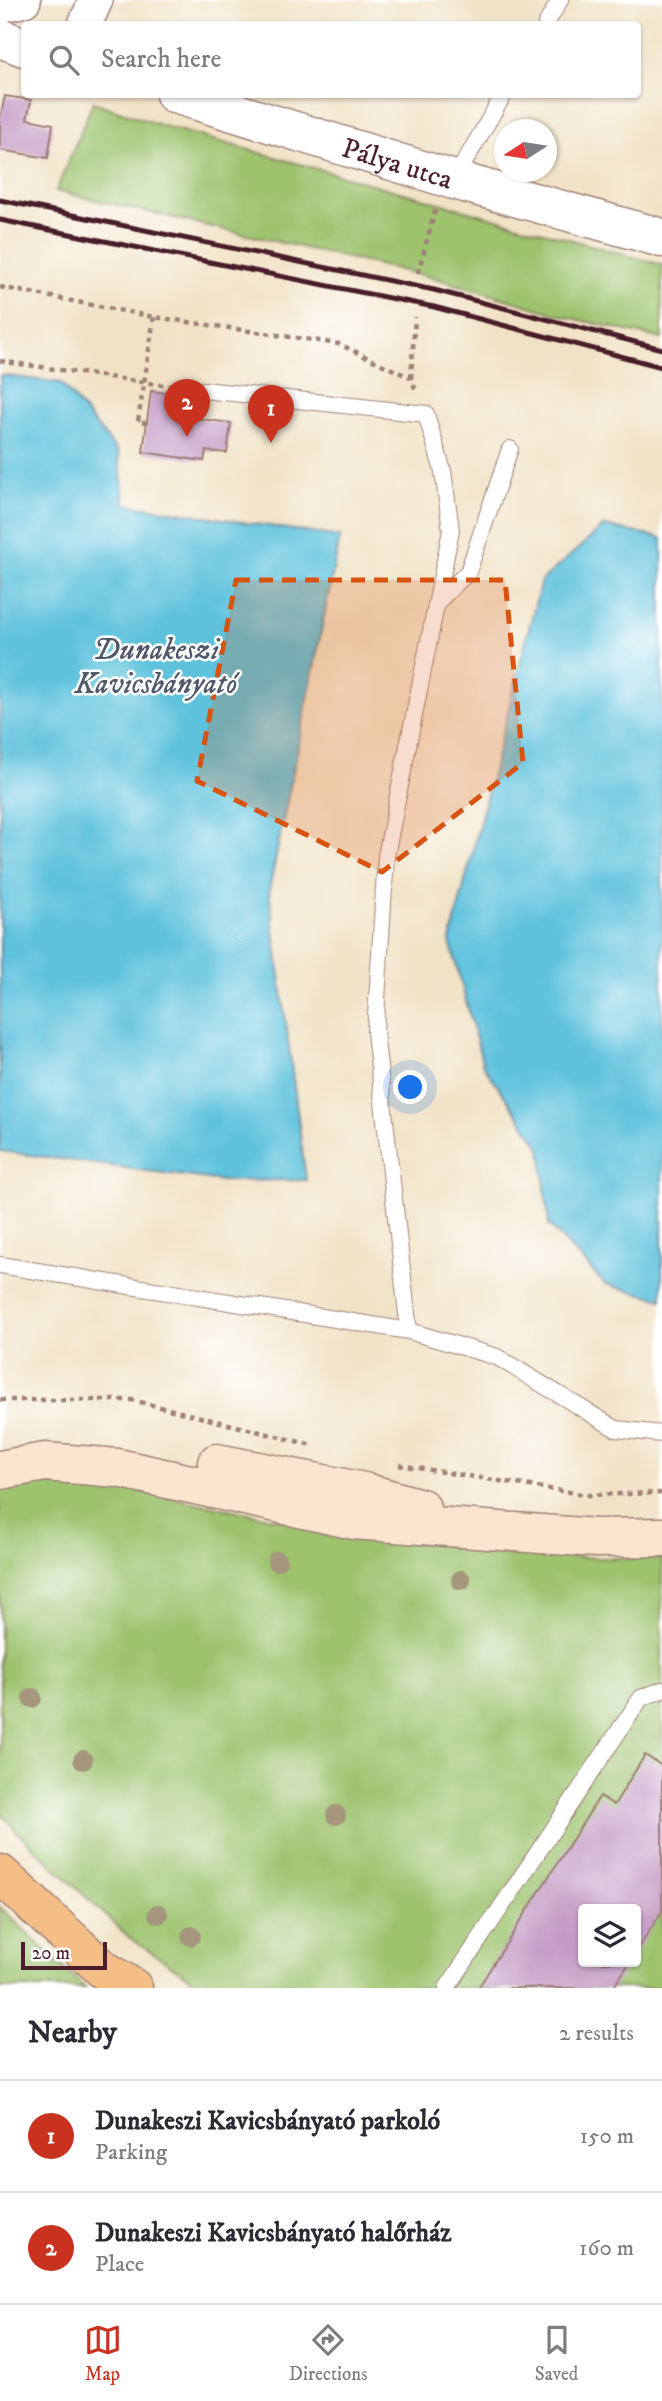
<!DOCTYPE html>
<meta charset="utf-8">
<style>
:root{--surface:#fff;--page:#f2f2f3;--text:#2b2b33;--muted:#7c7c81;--line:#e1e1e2;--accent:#c8321e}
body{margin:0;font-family:"IM FELL DW Pica",serif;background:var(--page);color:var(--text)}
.controls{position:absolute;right:21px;bottom:21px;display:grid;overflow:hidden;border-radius:7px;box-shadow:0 2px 5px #0004}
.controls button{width:63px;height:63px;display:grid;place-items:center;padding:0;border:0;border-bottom:2px solid var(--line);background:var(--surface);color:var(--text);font:35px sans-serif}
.compass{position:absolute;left:494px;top:119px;width:63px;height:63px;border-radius:50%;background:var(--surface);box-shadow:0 2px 5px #0004;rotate:258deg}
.scale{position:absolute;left:21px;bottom:18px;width:86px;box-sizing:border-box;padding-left:7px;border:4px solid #4a1f2b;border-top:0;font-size:19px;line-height:24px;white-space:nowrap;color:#4a1f2b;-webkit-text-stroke:5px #fff;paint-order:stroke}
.you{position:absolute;left:411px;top:1088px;width:24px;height:24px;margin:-18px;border:5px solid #fff;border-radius:50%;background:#1a73e8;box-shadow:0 0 0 10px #1a73e833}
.badge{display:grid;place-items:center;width:46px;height:46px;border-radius:50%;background:var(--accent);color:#fff;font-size:23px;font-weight:700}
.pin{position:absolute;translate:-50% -58px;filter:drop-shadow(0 2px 4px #0008)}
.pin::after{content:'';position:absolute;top:37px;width:24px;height:21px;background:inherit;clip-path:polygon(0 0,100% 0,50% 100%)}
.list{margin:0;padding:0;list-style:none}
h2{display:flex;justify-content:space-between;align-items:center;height:91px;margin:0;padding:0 28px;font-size:30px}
h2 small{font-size:23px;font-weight:400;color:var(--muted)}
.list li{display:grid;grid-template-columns:46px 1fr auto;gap:21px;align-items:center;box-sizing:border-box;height:112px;padding:0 28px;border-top:2px solid var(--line)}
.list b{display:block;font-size:26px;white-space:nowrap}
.list p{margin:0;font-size:23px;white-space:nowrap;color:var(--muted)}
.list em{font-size:23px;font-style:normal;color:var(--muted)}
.icon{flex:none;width:38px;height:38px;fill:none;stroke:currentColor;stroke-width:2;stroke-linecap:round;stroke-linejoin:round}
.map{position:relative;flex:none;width:662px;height:1988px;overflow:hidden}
.search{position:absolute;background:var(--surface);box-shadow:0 2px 5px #0004;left:21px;right:21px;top:21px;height:77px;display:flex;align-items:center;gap:18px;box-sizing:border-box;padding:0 24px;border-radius:7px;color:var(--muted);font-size:26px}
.sheet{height:315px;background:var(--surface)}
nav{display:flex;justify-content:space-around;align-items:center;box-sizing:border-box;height:98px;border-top:2px solid var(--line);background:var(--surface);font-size:19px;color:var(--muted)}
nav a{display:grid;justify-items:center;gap:4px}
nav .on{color:var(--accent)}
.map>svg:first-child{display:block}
.green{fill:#9dc36d;stroke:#74714c;stroke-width:2;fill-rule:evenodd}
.water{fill:#5fc2dd;stroke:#547084;stroke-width:2}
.building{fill:#c49ac5}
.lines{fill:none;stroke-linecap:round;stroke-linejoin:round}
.service-casing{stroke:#9e8078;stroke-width:18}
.minor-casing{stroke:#9e8078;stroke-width:36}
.tertiary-casing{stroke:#9e8078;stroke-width:41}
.secondary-casing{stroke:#9e8078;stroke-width:41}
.trunk-casing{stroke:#9e8078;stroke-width:41}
.path{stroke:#9e8078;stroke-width:4.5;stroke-dasharray:5 5;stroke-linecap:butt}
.service{stroke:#fff;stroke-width:16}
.minor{stroke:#fff;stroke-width:33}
.tertiary{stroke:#fff;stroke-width:38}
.secondary{stroke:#fbe5cf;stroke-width:38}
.trunk{stroke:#f6be87;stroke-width:38}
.rail{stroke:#4a1f2b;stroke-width:5}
.tree{fill:#a5967d}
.marked{fill:#d8530f;fill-opacity:0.2;stroke:#d8530f;stroke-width:5;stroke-dasharray:14 9;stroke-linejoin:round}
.labels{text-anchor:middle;stroke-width:5;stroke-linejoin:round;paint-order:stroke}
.street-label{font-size:28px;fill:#4a1f2b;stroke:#fff}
.water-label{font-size:30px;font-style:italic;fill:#515869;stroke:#fff}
</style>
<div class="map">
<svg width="662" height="1988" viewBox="0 0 662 1988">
<rect width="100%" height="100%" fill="#fff"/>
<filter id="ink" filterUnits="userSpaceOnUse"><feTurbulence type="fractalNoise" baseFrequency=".0143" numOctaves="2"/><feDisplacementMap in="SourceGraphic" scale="14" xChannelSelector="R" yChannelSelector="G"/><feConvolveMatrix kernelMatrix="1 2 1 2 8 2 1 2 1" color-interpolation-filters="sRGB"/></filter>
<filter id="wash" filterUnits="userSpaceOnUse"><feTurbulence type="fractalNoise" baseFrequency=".00686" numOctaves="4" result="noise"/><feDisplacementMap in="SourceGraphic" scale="28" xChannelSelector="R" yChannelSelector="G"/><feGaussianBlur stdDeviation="1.57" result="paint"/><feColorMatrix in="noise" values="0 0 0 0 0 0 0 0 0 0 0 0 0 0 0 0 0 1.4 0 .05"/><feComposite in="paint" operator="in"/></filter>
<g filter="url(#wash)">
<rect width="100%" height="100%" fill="#f1e2c5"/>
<path class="green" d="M93,102L160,125L662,265V339L563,316L435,278L56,191Z
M58,1476C256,1513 459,1563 662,1558V1988H204L130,1938L18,1833L0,1811V1485ZM583,1909H636V1962H583Z
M0,1907L85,1988H0Z"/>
<path class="water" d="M0,375L61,383L118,452L125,504L340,537L269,891L306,1180L222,1181L0,1151Z
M604,526L662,538V1299L605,1284L549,1225L541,1148L483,1065L450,941L541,581Z"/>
<g id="blocks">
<path class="building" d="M5,96L31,100L27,119L53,124L48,158L0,150V118Z
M151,391L196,397L193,418L231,423L227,453L206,451L204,461L143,452Z
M645,1755L662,1766V1911L636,1952V1909H583V1962H630L613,1988H478L600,1796L614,1805Z"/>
</g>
</g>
<g filter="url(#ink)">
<use href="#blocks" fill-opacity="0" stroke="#9e8078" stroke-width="2"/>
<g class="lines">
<g class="service-casing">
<path id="service" d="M546,24L560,0
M454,180L504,94
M204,390L426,414L443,471L451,530L386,856L375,1032L409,1331L497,1357L616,1429L662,1434
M436,603L468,572L510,449
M0,1265L409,1331
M447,1988L641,1698L662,1690"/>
</g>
<g class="minor-casing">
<path id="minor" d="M0,6L24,0
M85,24L96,0"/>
</g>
<g class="tertiary-casing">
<g id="tertiary">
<path d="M0,38L24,47"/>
<path id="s1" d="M175,94L454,180L662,238"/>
</g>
</g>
<g class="secondary-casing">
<path id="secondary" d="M217,1463L364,1492L421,1508
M0,1470L45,1462L118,1468L354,1520L596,1538L662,1537"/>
</g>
<g class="trunk-casing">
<path id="trunk" d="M0,1874L104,1970L133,1988"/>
</g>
<path class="path" d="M418,273L436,207
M0,287L154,317L339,344L411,378L416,391
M0,361L183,388
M411,378L415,317
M147,423L138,422L154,317
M0,1400H132L312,1445
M399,1465L587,1495L662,1493"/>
<use href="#service" class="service"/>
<use href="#minor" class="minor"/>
<use href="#tertiary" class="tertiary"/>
<use href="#secondary" class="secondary"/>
<use href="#trunk" class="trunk"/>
<path class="rail" d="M0,200L434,290L662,349
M0,220L434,307L662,367"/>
</g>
<g class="tree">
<circle cx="277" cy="1561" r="10"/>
<circle cx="461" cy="1580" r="10"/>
<circle cx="32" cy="1698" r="10"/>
<circle cx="83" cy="1760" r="10"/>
<circle cx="336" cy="1815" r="10"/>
<circle cx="158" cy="1914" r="10"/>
<circle cx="191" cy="1936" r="10"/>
</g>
</g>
<path class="marked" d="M236,580H505L523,763L382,872L197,781Z"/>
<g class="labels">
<g class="street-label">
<text dy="10" stroke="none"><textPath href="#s1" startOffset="233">Pálya utca</textPath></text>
</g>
<g class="water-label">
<text x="156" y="659">Dunakeszi<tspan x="156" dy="34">Kavicsbányató</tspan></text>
</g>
</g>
</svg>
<div class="controls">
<button><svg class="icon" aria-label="layers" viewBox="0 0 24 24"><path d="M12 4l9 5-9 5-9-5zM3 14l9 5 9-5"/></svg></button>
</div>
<svg class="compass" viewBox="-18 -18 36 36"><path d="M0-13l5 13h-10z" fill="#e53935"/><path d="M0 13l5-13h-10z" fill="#7c7c81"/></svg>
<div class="scale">20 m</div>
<div class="you"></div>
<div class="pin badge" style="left:271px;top:443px">1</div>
<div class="pin badge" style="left:187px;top:437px">2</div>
<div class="search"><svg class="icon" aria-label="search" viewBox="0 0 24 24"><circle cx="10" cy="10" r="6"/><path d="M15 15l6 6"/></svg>Search here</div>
</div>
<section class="sheet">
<h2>Nearby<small>2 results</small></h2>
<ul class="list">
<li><span class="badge">1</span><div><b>Dunakeszi Kavicsbányató parkoló</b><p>Parking</p></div><em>150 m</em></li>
<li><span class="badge">2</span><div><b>Dunakeszi Kavicsbányató halőrház</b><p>Place</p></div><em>160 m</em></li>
</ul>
</section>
<nav>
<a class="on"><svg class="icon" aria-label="map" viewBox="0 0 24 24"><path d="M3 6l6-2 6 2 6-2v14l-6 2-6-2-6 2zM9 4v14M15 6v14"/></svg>Map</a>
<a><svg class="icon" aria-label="directions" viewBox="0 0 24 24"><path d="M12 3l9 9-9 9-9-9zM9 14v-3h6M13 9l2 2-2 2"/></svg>Directions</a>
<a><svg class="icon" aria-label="saved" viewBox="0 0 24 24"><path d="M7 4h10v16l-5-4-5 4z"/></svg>Saved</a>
</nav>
